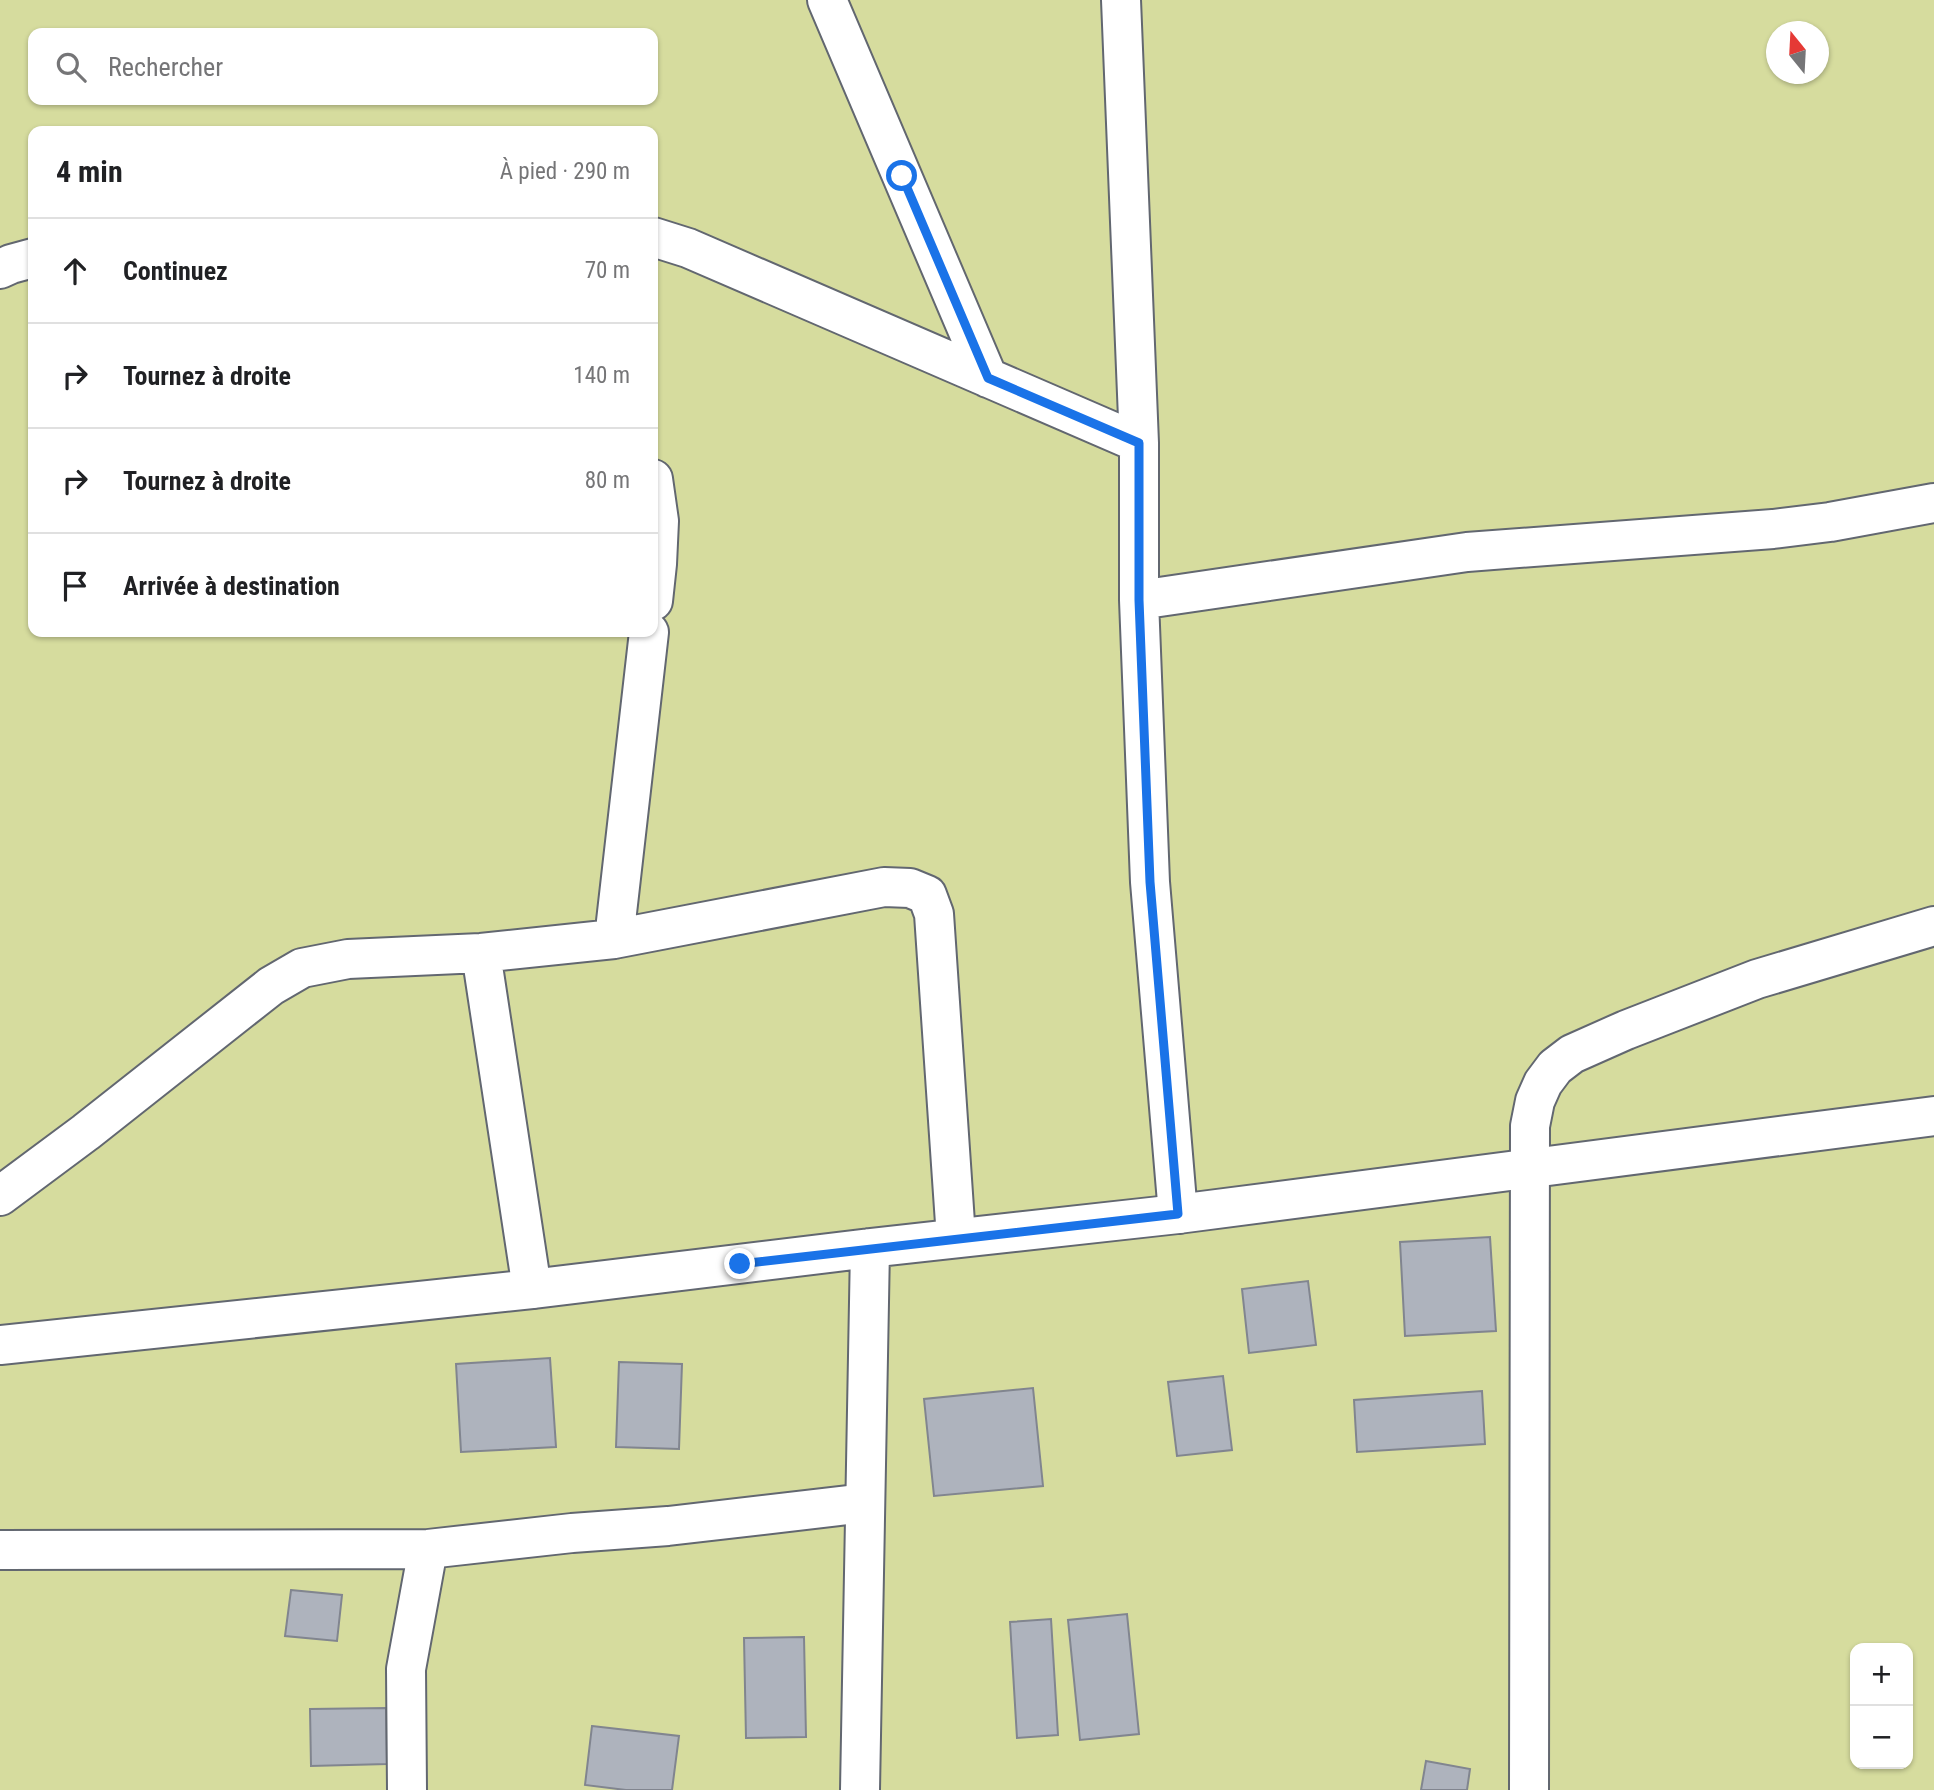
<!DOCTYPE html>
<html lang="fr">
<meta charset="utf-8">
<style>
:root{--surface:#fff;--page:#f6f6f6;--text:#202124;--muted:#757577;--line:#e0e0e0}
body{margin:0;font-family:"Roboto Condensed",sans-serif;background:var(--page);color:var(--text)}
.controls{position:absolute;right:21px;bottom:21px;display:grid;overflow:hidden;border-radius:14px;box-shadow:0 2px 5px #0004}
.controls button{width:63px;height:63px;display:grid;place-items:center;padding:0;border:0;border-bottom:2px solid var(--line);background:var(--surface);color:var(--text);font:35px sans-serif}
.compass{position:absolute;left:1766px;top:21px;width:63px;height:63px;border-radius:50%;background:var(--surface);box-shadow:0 2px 5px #0004;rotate:342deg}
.stop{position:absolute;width:21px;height:21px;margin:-16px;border:5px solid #1a73e8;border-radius:50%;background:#fff}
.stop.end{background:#1a73e8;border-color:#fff;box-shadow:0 2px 7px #0008}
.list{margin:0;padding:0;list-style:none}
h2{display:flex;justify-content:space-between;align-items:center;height:91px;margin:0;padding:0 28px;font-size:30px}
h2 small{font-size:23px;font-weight:400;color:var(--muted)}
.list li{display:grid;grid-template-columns:46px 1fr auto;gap:21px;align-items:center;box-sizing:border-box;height:105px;padding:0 28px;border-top:2px solid var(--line)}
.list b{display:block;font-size:26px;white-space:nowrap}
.list em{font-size:23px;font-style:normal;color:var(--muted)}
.icon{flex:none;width:38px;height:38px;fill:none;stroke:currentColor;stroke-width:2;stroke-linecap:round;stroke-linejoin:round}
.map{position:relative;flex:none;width:1934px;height:1790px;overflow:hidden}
.search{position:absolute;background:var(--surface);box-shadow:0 2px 5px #0004;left:28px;top:28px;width:630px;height:77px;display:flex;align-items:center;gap:18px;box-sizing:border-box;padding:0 24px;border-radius:14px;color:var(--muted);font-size:26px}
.panel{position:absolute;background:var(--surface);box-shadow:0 2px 5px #0004;left:28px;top:126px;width:630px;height:511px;border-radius:14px}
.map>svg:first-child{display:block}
.green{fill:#d6dc9e;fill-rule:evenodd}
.building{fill:#aeb3bd;stroke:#81858f;stroke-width:2}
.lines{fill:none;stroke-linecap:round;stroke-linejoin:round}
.minor-casing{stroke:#626770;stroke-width:42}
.tertiary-casing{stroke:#626770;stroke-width:42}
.minor{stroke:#fff;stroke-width:38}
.tertiary{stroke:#fff;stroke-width:38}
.route{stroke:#1a73e8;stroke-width:9}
</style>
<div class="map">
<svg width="1934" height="1790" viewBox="0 0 1934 1790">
<rect width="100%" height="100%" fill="#e5ebf5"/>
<path class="green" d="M0,0H1934V1790H0ZM1776,32H1818V74H1776ZM33,33H653V100H33ZM33,131H653V632H33ZM1855,1648H1908V1764H1855Z"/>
<path class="building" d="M1490,1237L1496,1331L1405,1336L1400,1242Z
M1308,1281L1316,1345L1249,1353L1242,1289Z
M550,1358L556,1447L461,1452L456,1364Z
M619,1362L682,1364L679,1449L616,1447Z
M1223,1376L1232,1450L1177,1456L1168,1382Z
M1033,1388L1043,1486L934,1496L924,1399Z
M1482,1391L1485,1444L1357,1452L1354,1400Z
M291,1590L342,1595L337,1641L285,1636Z
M1127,1614L1139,1734L1080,1740L1068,1620Z
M1051,1619L1058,1735L1017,1738L1010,1622Z
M804,1637L806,1737L746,1738L744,1638Z
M386,1708L387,1764L311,1766L310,1709Z
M592,1726L679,1736L672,1790H626L585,1785Z
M1426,1761L1470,1769L1467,1790H1421Z"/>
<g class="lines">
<g class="minor-casing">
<path id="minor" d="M827,0L988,378
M1121,0L1139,443V600L1150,882L1178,1214
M653,237L688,248L1139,443
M0,269L11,264L33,258
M653,479L659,521L657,564L653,601
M1139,600L1467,552L1773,529L1830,522L1934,503
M614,939L649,632
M481,953L532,1289
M0,1196L86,1132L271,986L302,968L348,959L481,953L614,939L884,887L910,888L927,895L934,914L956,1238
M0,1550L428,1549L572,1533L668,1526L865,1503
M407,1790L406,1669L428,1549
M1529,1790L1530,1126L1535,1101L1543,1083L1555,1067L1572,1054L1626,1030L1757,979L1934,926"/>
</g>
<g class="tertiary-casing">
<path id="tertiary" d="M0,1345L532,1289L870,1248L1178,1214L1934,1116
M860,1790L870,1248"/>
</g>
<use href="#minor" class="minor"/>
<use href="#tertiary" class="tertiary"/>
</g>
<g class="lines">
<path class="route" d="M740,1264L1178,1214L1150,882L1139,600V443L988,378L902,176"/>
</g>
</svg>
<div class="controls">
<button>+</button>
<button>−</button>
</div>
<svg class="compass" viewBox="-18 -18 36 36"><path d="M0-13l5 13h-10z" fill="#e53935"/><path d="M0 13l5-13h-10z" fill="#757577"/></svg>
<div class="stop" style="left:902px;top:176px"></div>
<div class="stop end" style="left:740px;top:1264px"></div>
<div class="search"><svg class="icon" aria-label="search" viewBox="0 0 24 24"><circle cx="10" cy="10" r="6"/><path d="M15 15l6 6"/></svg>Rechercher</div>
<section class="panel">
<h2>4 min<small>À pied · 290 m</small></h2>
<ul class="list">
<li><svg class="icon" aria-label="ahead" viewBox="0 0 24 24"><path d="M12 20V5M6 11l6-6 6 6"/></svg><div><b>Continuez</b></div><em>70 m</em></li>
<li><svg class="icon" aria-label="right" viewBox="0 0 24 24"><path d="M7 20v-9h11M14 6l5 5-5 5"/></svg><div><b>Tournez à droite</b></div><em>140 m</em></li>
<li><svg class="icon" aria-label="right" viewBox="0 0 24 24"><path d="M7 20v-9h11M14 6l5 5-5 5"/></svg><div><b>Tournez à droite</b></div><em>80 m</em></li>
<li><svg class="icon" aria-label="arrive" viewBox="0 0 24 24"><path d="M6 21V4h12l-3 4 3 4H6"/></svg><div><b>Arrivée à destination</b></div></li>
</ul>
</section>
</div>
